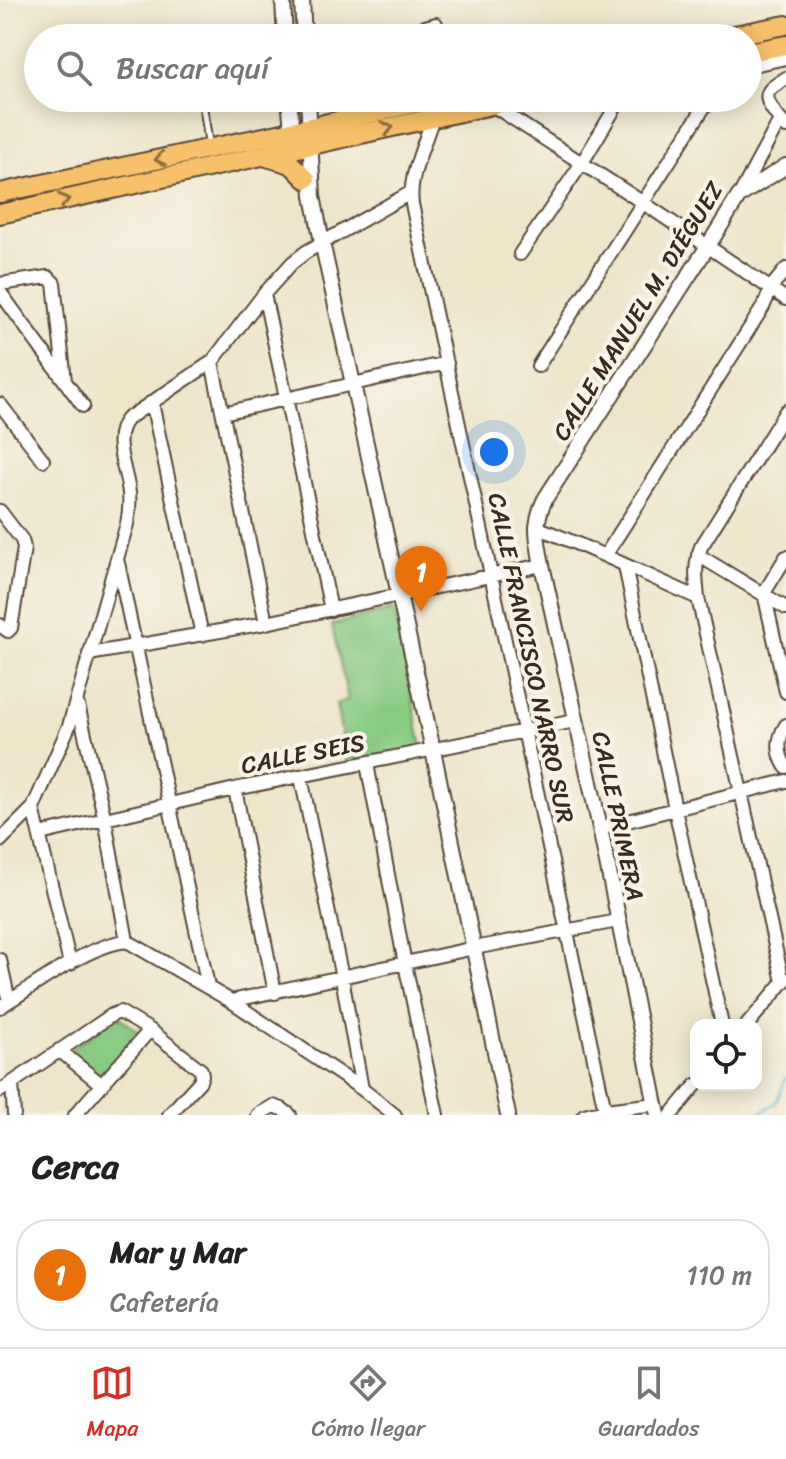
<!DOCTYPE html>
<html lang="es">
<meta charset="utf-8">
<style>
:root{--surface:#fff;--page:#f6f6f6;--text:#222;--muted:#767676;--line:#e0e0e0;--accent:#d93025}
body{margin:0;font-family:Sriracha,sans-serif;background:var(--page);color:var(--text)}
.controls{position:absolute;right:24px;bottom:24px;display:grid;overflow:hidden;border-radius:16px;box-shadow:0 4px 20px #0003}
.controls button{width:72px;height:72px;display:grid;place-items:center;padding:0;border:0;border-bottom:2px solid var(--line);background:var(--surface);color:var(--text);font:40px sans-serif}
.you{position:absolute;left:494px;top:452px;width:28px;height:28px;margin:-20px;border:6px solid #fff;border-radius:50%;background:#1a73e8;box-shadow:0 0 0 12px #1a73e833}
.badge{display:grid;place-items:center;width:52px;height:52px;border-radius:50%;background:var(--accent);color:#fff;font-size:26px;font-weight:700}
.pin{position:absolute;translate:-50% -66px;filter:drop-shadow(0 2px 4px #0008)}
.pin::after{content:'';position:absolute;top:42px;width:28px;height:24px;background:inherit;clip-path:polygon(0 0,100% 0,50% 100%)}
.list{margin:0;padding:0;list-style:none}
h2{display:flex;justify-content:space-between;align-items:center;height:104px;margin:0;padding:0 32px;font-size:34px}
h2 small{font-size:26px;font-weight:400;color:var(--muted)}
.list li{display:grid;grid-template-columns:52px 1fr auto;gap:24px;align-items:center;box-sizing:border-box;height:112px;margin:0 16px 16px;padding:0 16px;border:2px solid var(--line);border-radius:32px}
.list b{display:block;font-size:30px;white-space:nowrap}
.list p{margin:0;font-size:26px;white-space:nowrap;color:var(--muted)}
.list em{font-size:26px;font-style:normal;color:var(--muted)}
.icon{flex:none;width:44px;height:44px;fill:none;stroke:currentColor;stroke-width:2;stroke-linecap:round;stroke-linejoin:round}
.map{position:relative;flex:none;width:786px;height:1115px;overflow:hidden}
.search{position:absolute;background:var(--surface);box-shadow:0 4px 20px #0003;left:24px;right:24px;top:24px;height:88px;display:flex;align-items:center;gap:20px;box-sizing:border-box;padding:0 28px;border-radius:44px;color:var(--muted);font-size:30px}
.sheet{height:232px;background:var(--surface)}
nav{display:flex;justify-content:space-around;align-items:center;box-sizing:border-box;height:112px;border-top:2px solid var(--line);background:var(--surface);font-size:22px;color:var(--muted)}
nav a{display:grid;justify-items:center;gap:4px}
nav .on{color:var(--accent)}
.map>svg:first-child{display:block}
.green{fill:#88ca82;stroke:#627a50;stroke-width:2}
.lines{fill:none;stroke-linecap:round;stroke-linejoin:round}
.stream{stroke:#43a9c3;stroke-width:3}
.service-casing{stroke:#564638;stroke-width:10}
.minor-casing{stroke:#564638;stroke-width:16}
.tertiary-casing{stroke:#564638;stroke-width:18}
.primary-casing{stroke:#564638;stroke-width:22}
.service{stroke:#fff;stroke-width:6}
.minor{stroke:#fff;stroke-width:12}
.tertiary{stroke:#fff;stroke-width:14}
.primary{stroke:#f7c06b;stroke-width:18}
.oneway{stroke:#906e41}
.labels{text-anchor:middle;stroke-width:8;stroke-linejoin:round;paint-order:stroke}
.street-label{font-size:24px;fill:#3b2a1e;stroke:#f7f3e8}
</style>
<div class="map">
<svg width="786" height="1115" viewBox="0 0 786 1115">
<rect width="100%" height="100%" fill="#f7f3e8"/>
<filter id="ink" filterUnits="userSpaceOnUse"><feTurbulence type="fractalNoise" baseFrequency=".0125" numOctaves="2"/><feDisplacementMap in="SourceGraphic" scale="16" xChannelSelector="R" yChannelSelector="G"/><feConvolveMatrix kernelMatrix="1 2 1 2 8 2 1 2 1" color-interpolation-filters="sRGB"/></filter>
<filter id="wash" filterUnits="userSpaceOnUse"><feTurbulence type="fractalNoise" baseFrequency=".006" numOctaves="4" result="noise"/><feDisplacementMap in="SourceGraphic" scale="32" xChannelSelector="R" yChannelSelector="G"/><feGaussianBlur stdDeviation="1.8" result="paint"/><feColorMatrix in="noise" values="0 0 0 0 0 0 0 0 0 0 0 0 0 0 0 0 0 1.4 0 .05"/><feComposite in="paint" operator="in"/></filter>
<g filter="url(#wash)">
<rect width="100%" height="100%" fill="#eee6cb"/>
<path class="green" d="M394,609L422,747L347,764L336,704L348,700L332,625Z
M119,1016L140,1033L99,1078L67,1052Z"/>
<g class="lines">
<path class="stream" d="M757,1115L776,1103L786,1078"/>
</g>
</g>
<g filter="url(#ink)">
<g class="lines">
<g class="service-casing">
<path id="service" d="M202,98L209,145"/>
</g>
<g class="minor-casing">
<path id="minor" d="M385,38L436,24
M748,66L786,58
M786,78C781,82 772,86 769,91C762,101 780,119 786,127
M492,105L642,202L786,299
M433,117C425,143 408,178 412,204L606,1115
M739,196L780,120
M520,254L582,163L621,98
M0,284L48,277L54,283L65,381
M0,292L83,406
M264,294L331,610
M212,362L266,623
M538,366L710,98
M152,403L202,635
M0,404L43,460
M223,413L447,363
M0,511L22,540L24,548L11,628L8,631L0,625
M536,527C591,548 644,574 698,598
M698,555L786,608
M605,556L763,307L773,285L786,269
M786,557L764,593L786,692
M118,563L208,986
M625,566L675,809L722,1025
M89,654L266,623L542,565
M78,705L105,820L127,941
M786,725C777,739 777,753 786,767
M367,764L405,964L437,1115
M301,777L342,978L362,1089
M235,789L275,993
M33,808L70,964
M600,828L786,781
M40,834L235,789L575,721
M0,841L33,808L69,726L127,524C129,514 130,503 129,493C127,470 110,439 127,419L212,362L264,294L292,263L306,252L410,193
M0,960L9,1001
M783,982L698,598C696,579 694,565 701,547L786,411
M231,1001L474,948L618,921
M0,1007C35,986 87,945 127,941L231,1001L362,1089L395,1115
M747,1025L786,979
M59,1050L102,1085
M12,1083L14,1115
M0,1091L112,1015L120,1012L150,1030L201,1070L202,1075L200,1081L169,1115
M75,1115L150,1030
M258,1115L273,1106L282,1109L290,1115
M584,1115L605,1110L656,1104
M671,1115L696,1085"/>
</g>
<g class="tertiary-casing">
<path id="tertiary" d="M283,0L285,38
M302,0L304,38
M289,98L293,141
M308,98L313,196L322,242L433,750L508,1115
M658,1115L600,828L542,565C537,539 533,524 545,499L708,246L739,196L786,166"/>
</g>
<g class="primary-casing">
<path id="primary" d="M719,38L786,25
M748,52L786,45
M267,157L291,164L306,179
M0,193L311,127L437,98
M0,214L523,98"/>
</g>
<use href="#service" class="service"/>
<use href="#minor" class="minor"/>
<use href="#tertiary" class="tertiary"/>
<use href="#primary" class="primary"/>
</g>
<defs><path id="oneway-chevron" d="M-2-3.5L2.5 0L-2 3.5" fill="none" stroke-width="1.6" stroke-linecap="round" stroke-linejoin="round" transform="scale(2)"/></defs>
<g class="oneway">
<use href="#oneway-chevron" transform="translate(388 128) rotate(-14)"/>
<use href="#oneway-chevron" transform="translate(160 159) rotate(168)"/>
<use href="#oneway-chevron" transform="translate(64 200) rotate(-12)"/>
</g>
</g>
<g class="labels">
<g class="street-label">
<text transform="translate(638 311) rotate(-58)" y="8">CALLE MANUEL M. DIÉGUEZ</text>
<text transform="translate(531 658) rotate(78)" y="8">CALLE FRANCISCO NARRO SUR</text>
<text transform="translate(303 754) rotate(-11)" y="8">CALLE SEIS</text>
<text transform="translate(618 816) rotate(78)" y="8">CALLE PRIMERA</text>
</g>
</g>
</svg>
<div class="controls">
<button><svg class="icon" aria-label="locate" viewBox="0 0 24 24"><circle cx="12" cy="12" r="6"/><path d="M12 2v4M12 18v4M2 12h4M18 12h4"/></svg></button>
</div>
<div class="you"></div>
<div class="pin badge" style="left:421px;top:612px;background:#e8710a">1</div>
<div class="search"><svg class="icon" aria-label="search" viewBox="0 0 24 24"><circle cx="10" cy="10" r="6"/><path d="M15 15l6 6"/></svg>Buscar aquí</div>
</div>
<section class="sheet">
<h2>Cerca<small></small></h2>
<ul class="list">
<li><span class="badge" style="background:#e8710a">1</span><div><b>Mar y Mar</b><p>Cafetería</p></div><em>110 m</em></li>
</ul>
</section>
<nav>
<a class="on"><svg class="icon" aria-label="map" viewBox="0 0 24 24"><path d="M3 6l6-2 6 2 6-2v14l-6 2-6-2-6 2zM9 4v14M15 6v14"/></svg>Mapa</a>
<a><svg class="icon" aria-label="directions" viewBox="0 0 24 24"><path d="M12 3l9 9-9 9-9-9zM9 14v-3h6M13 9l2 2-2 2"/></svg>Cómo llegar</a>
<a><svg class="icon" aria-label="saved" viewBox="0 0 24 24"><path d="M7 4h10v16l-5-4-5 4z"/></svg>Guardados</a>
</nav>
